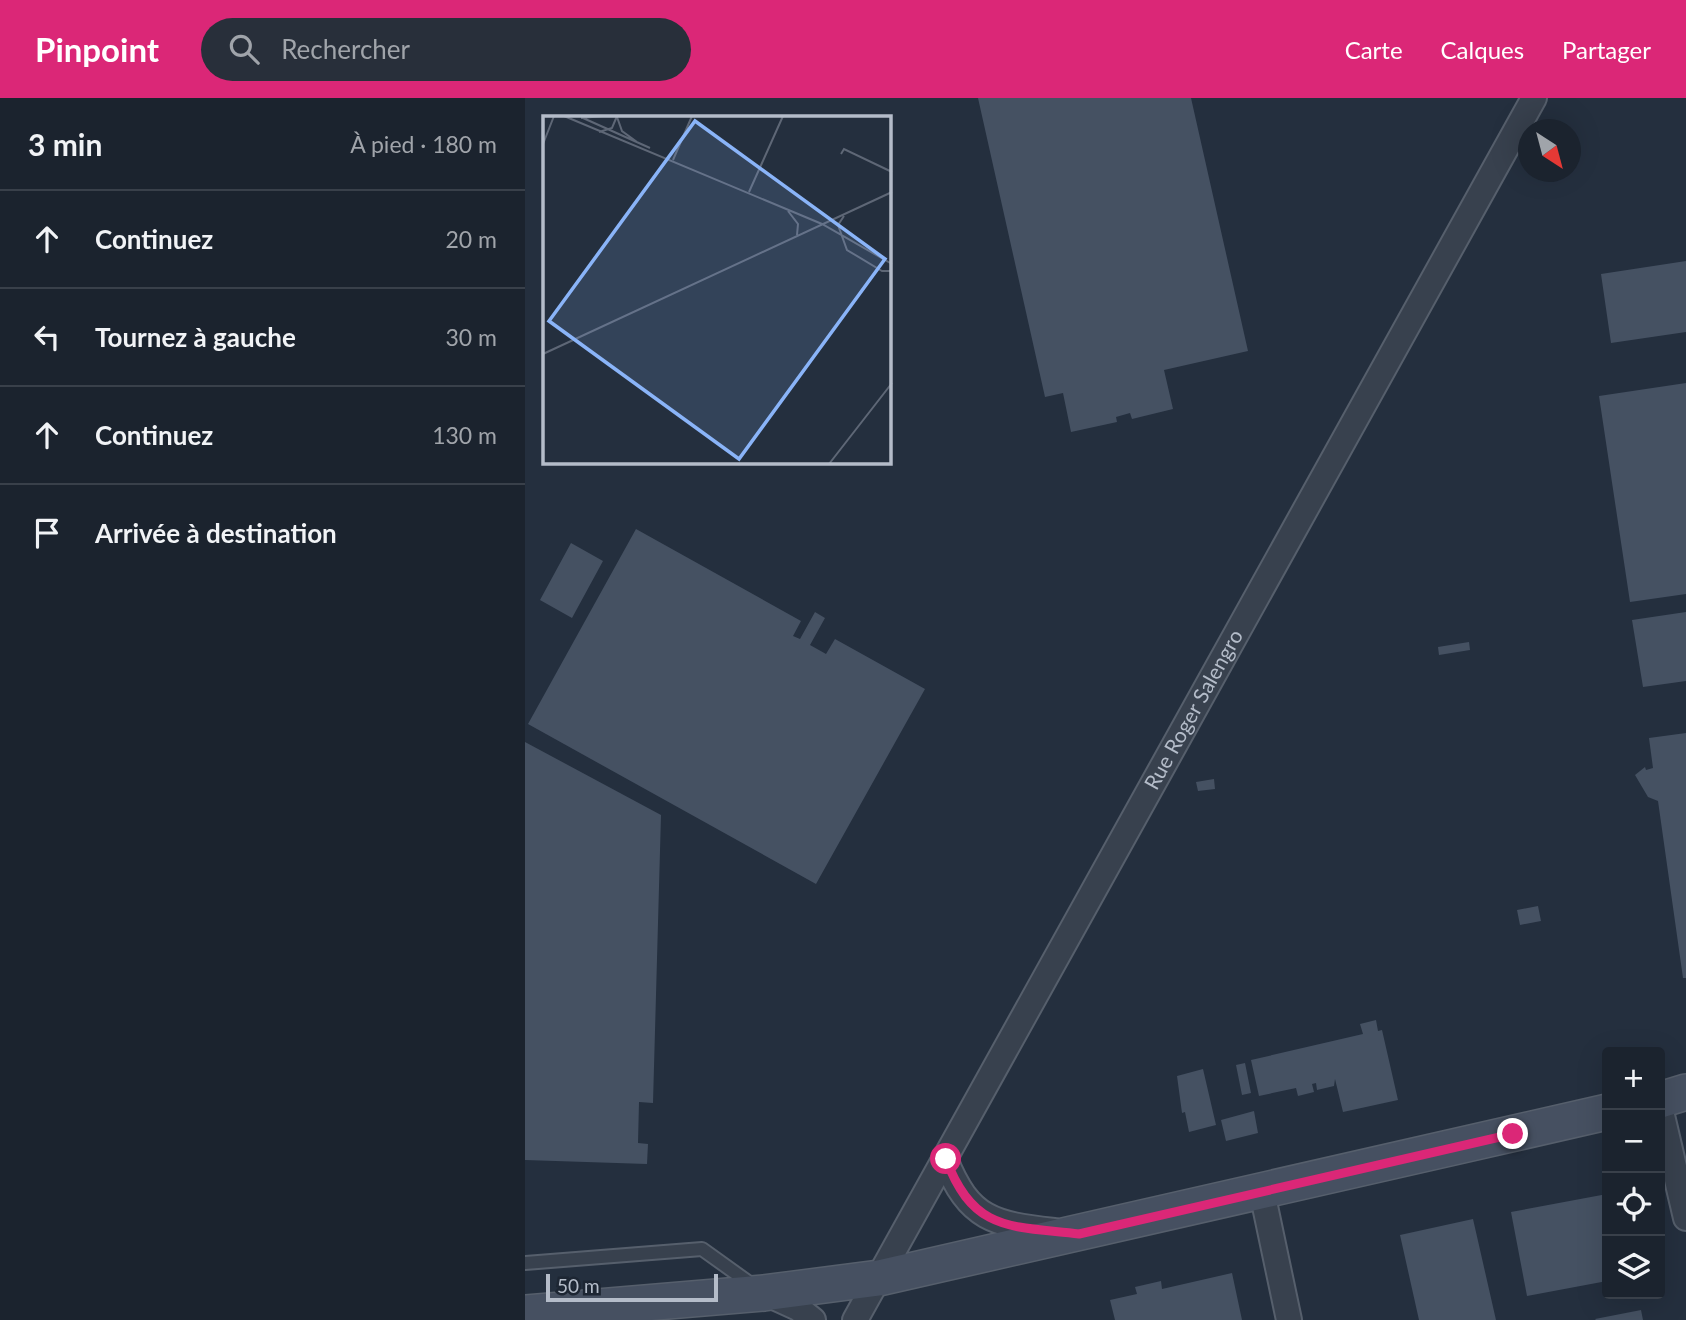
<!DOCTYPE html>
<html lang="fr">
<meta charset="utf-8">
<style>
:root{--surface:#1b232e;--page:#282f3a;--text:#f1f3f6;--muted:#a0a4aa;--line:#39404a;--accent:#db2777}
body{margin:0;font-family:Lato,sans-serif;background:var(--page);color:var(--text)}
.controls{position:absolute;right:21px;bottom:21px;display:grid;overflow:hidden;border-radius:7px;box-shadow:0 7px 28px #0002}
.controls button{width:63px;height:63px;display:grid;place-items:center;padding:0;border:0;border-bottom:2px solid var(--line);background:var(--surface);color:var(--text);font:35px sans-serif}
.compass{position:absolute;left:993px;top:21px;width:63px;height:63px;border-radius:50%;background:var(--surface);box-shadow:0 7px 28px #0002;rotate:144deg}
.scale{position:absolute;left:21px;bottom:18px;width:172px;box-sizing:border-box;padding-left:7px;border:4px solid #b4bcc9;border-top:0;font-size:19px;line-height:24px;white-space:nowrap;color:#b4bcc9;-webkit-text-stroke:5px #1d2633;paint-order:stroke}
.stop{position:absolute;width:21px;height:21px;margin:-16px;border:5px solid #db2777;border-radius:50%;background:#fff}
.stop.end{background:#db2777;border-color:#fff;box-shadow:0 2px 7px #0008}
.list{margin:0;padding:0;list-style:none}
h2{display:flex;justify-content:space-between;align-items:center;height:91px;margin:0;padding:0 28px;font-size:30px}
h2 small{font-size:23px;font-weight:400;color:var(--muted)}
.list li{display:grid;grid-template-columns:46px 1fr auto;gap:21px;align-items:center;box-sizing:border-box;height:98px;padding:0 28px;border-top:2px solid var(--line)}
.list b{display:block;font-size:26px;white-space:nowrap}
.list em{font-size:23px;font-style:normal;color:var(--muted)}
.icon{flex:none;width:38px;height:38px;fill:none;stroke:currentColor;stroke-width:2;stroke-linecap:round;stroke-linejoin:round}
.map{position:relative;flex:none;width:1161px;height:1222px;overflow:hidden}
header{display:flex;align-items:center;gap:42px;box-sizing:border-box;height:98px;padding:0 35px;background:var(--accent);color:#fff}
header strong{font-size:33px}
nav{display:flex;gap:38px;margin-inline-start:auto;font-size:24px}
.search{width:490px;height:63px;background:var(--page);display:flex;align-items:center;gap:18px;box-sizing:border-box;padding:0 24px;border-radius:38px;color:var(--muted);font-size:26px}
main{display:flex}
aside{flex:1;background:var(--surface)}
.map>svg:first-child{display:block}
.building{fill:#455162}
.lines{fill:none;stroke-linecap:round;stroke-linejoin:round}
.lane-casing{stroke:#565f6c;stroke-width:16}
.street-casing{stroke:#565f6c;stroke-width:28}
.secondary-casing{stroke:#565f6c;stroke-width:38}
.lane{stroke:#38414e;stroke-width:12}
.street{stroke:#38414e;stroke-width:24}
.secondary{stroke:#465061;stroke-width:35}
.route{stroke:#db2777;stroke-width:9}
.labels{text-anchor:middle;stroke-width:5;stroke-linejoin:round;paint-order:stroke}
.street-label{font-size:21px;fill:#b4bcc9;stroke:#1d2633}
.inset-road{fill:none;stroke:#5e6776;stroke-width:2}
.view{fill:#8ab4f8;fill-opacity:0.15;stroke:#8ab4f8;stroke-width:3.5}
.inset-edge{fill:none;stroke:#b4bcc9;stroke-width:3.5}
</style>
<header>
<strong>Pinpoint</strong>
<div class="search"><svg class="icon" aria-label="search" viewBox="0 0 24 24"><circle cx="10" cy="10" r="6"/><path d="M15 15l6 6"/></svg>Rechercher</div>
<nav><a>Carte</a><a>Calques</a><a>Partager</a></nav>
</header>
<main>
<aside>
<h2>3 min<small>À pied · 180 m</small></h2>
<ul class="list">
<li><svg class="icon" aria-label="ahead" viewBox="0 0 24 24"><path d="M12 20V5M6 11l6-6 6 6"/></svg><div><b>Continuez</b></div><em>20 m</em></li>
<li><svg class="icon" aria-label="left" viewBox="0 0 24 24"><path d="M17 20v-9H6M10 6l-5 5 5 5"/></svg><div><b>Tournez à gauche</b></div><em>30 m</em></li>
<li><svg class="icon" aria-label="ahead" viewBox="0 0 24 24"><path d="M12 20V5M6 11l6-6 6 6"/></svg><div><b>Continuez</b></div><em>130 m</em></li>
<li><svg class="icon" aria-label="arrive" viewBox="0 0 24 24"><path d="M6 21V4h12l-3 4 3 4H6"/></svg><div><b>Arrivée à destination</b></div></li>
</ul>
</aside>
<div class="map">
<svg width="1161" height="1222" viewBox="0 0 1161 1222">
<rect width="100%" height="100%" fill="#242f3e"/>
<path class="building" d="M453,0H666L723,253L639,272L648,311L607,321L605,315L591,319L592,324L546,334L538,295L520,299Z
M1161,163V234L1086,245L1076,176Z
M1161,285V496L1105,504L1074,298Z
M111,431L276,523L268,538L275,541L290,514L300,520L285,547L301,556L310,541L400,591L291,786L3,626Z
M46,445L78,463L47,520L15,502Z
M1161,514V583L1118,589L1107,522Z
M944,544L945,552L914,557L913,549Z
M1161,635V880H1158L1133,703L1123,699L1110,677L1120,669L1121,672L1128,670L1124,640Z
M0,644L136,717L128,1005L114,1004L113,1045L123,1046L122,1066L0,1062Z
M689,681L690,691L673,693L671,684Z
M1013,808L1016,823L995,827L992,812Z
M851,922L853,933L857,932L873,1002L818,1014L810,981L809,988L792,992L791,985L787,986L789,994L773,998L771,990L734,998L726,962L838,936L835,926Z
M720,965L726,995L717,997L711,967Z
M678,971L691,1027L664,1034L660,1014L657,1015L652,978Z
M729,1013L733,1035L701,1043L696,1022Z
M1082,1096V1183L1002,1198L986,1114Z
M948,1121L971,1222H894L875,1137Z
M707,1175L717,1222H590L585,1202L612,1196L610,1189L636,1183L637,1191Z
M1116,1212L1118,1222H1071L1070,1221Z"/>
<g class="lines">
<g class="lane-casing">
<path id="lane" d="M0,1165L177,1151L230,1189"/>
</g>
<g class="street-casing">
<g id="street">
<path d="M1135,1009L1161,1120"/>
<path d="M420,1061C444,1122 469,1126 529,1133"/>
<path d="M737,1094L764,1222"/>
<path d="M240,1195L273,1210L288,1222"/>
<path id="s1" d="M330,1222L1009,0"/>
</g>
</g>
<g class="secondary-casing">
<path id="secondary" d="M1135,1002L1161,994
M0,1215L239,1195L354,1180L1082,1014"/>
</g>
<use href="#lane" class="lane"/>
<use href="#street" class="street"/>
<use href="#secondary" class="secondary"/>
</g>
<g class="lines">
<path class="route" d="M421,1061C448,1134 486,1128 554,1136L988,1036"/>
</g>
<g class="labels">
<g class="street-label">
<text dy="7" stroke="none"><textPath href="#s1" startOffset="698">Rue Roger Salengro</textPath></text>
</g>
</g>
<g transform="translate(18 18)">
<rect width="348" height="348" fill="#242f3e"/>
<path class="inset-road" d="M21,0L279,108L349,148M74,1L79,15L94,26M38,2L60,0M40,2L107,32M56,16L69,12L74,0M0,28L11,0M298,38L301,33L349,56M130,44L149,0M206,76L240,0M245,95L255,108L254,119M301,100L295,109L304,134L339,155H349M0,238L349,76M286,348L349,267"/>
<path class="view" d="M152,5L342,143L196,343L6,205Z"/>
<rect width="348" height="348" class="inset-edge"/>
</g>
</svg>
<div class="controls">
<button>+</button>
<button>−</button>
<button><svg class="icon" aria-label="locate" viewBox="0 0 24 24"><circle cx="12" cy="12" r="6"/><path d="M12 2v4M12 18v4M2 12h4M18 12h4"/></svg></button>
<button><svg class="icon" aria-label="layers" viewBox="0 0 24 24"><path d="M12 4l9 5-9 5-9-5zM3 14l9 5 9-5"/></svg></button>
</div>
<svg class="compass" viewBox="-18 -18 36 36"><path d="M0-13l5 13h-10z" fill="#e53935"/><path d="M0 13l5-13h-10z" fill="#a0a4aa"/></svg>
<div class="scale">50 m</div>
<div class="stop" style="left:421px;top:1061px"></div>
<div class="stop end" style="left:988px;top:1036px"></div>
</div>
</main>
